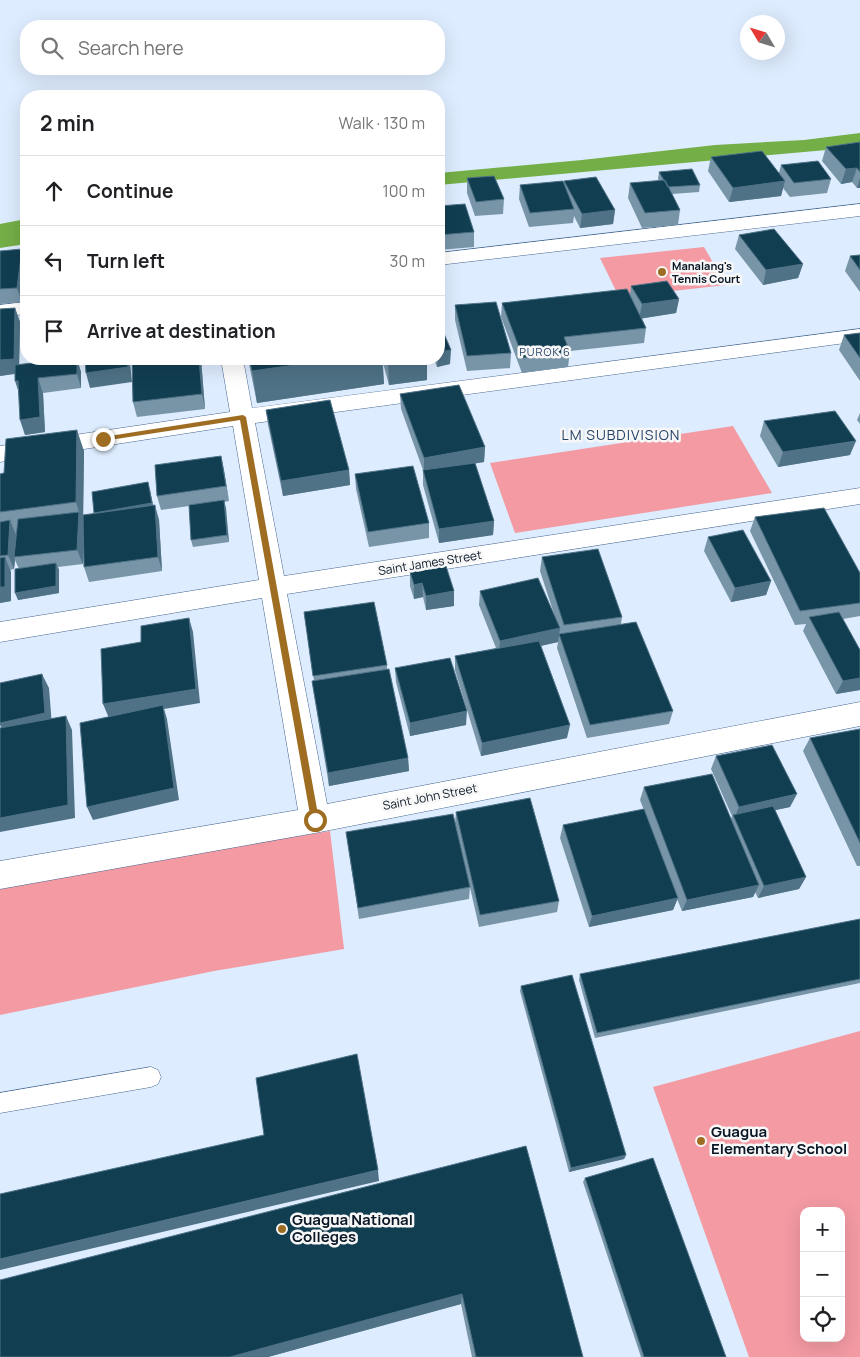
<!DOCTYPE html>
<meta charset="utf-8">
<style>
:root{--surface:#fff;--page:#f2f2f2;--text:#202124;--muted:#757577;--line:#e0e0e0}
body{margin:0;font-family:Manrope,sans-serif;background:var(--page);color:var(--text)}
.controls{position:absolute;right:15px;bottom:15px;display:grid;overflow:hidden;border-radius:10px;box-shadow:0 5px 20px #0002}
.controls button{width:45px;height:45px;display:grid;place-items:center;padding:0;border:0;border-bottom:1px solid var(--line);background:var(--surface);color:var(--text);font:25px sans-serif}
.compass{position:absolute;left:740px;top:15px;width:45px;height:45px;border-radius:50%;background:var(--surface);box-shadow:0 5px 20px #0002;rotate:308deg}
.stop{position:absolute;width:15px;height:15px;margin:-11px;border:4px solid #9e6d22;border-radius:50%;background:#fff}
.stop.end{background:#9e6d22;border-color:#fff;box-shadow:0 1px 5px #0008}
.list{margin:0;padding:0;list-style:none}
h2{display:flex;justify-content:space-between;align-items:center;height:65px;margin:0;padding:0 20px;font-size:21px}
h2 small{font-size:16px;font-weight:400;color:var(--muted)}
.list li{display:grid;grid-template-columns:32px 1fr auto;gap:15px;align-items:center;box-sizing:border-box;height:70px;padding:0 20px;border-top:1px solid var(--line)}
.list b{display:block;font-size:19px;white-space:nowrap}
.list em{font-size:16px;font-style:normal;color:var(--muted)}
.icon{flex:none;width:28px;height:28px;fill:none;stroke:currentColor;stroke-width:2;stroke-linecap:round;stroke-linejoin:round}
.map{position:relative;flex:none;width:860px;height:1357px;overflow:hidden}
.search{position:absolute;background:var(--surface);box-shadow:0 5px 20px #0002;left:20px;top:20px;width:425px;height:55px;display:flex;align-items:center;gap:12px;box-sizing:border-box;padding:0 18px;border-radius:20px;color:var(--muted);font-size:19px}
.panel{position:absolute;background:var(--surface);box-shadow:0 5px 20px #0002;left:20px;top:90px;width:425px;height:275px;border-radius:20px}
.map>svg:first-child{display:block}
.green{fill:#f39aa3;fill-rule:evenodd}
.water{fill:#74ae47}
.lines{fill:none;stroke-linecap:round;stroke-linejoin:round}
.lane-casing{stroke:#46668d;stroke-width:1}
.street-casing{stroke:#46668d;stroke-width:1}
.lane{fill:#fff;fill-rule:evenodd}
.street{fill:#fff;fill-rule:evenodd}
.wall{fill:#7895a8}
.shaded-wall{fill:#4f7286}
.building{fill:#123e52;stroke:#4f7286}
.route{fill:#9e6d22}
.poi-dot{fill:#9e6d22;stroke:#f7f7f7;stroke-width:2}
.labels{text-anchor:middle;stroke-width:5;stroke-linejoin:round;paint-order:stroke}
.far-poi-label{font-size:11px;font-weight:bold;fill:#091625;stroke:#f7f7f7;text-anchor:start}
.far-neighbourhood-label{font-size:11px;letter-spacing:1px;fill:#234266;stroke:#f7f7f7}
.street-label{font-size:12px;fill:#091625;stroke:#f7f7f7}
.neighbourhood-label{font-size:14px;letter-spacing:1px;fill:#234266;stroke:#f7f7f7}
.near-poi-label{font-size:15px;font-weight:bold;fill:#091625;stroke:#f7f7f7;text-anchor:start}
</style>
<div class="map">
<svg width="860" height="1357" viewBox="0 0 860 1357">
<rect width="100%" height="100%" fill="#ddecfe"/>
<path class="green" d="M704,247L726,285L619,297L600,258Z
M733,426L772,493L515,533L490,463Z
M330,831L344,949L214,971L0,1015V884Z
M860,1031V1357H749L653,1087ZM804,1211H841V1338H804Z"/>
<path class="water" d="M860,133V147L439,185V173L582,160L715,145L804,140Z
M26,219V244L0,248V224Z"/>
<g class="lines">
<g class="lane-casing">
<path id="lane" d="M151,1067L158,1070L161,1077L158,1084L151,1087L0,1113V1093Z"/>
</g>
<g class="street-casing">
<path id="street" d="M860,204V216L439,265V253Z
M26,302V314L0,317V305Z
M860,329V341L255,423L284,576L860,488V504L287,594L327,804L860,702V726L315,833L0,889V861L298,810L262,598L0,642V622L259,580L233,426L0,462V446L230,412L221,359H243L252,408Z"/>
</g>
<use href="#lane" class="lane"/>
<use href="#street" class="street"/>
</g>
<path class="wall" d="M860,142V188H857L852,182L841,184L822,161L826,147Z
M711,157L779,173L781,165L831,179L827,193L790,197L783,188L781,196L729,202L708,171Z
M659,172L700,185L699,192L672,194L680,210L678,225L642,228L628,198L630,183L659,181L658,179Z
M467,178L504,199L503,214L475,216L467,193Z
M564,181L615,210L613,224L580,228L574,216L573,223L529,227L519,199L520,185H564Z
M439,206L474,232V247L439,250Z
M739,235L803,264L798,278L763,285L735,249Z
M0,251L26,262V269L22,302L0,304Z
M860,255V292L845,271L850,256Z
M631,286L679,299L676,313L642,318L646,328L644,343L570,351L568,367L522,373L501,317L502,303L630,295Z
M455,305L511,353L510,368L467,371L455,320Z
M15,308L20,322L19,365L77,359L81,372V388L43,393L45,432L25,435L19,393L15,374L0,376V309Z
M860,333V381L839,350L844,335Z
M132,359H201L205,409L137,417L133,402Z
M248,359H427V380L389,385L383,363L384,384L257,403Z
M434,359H439L450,364L437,367Z
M400,394L485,447L484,462L475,463L494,521L493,535L439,543L423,485V470L401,409Z
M266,410L349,470L350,485L283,496L268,425Z
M860,413V424L857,420Z
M764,421L850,455L778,467L760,436Z
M84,451L83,523L94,513L150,489L153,505L159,520L162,571L89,582L84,567V542L83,564L58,567L59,570V593L18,600L19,569L15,560L14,569L10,570L11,572V601L0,603V474Z
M221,456L229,501L224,502L229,542L193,547L191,540L189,506L161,510L157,496Z
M355,474L429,523V538L369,547L356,489Z
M755,517L860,573V616L843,619L860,650V690L836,694L803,631L806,624L795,625L750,531Z
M708,537L771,581L766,595L731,602L704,551Z
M542,557L622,617L621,624L673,711L669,724L587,738L557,648L558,642L541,646L567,738L481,756L455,670V656L496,648L479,605L480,591L555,617L540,571Z
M410,572L454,591V606L426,610L423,597L414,599L410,586Z
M304,612L387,665V669L408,758L409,771L329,786L314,695L312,681H314Z
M395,668L466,725L410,736L396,682Z
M860,729V866H857L803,751L810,738Z
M716,756L790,807L775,810L806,877L799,889L758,898L755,892L753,897L682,911L677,899L673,910L589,927L560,838L563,825L663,859L640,800L644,787L731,819L732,816L711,769Z
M456,812L559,901L557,912L479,927L464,861L470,887L469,899L359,919L346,832L455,823Z
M860,919V983L595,1038L579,980L580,974Z
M521,986L626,1155L624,1159L569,1172L520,991Z
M526,1146L583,1357H472L461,1304L268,1357H0Z
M585,1178L726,1357H641L583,1182Z"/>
<path class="shaded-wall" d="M857,168L852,182L841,184L846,169Z
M860,178V188H857Z
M785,181L781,196L729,202L733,188Z
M615,210L613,224L580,228L582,214Z
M22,249L26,262V269L22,302L17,288Z
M803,264L798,278L763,285L766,270Z
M679,299L676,313L639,319L642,304Z
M15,308L20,322L19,373L0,376V360Z
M451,350L450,364L437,367L439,352Z
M77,359L81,372V388L77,374Z
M127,359H129L130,362L132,382L90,388L86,373Z
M199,359H201L205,409L202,394Z
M337,359H382L384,384L257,403L252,371Z
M388,359H427V380L389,385Z
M38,378L43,393L45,432L25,435L20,420Z
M15,381H18L20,396Z
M77,430L84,451L83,523L84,526L83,564L77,550L79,512L76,502Z
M856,441L850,455L778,467L783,452Z
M485,447L484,462L424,472V458Z
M221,456L224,470L229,501L226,486Z
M349,470L350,485L283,496L281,481Z
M148,482L154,510L94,513Z
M224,500L226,508L229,542L227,535Z
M155,505L159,520L162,571L158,557Z
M10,520L16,535L14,557L15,560L14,569L8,555Z
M494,521L493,535L439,543V529Z
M5,557L11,572V601L0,603V587Z
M56,563L59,570V593L18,600L15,593Z
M771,581L766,595L731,602L735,588Z
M422,583L423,597L414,599V585Z
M454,591V606L426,610V596Z
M189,618L193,632L200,703L164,709L167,719L179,800L93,820L87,807L109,718L103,704Z
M560,628L558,642L499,655L500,641Z
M42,674L49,688L52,726L6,736L0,725V723Z
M860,678V690L836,694L843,681Z
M467,711L466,725L410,736V723Z
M66,716L72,730L75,818L0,832V818Z
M570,725L567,738L481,756L482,743Z
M408,758L409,771L329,786L328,773Z
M797,794L790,807L734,819V818L739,807Z
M806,877L799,889L758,898L764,886Z
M759,885L753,897L682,911L687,900Z
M678,898L673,910L589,927L592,916Z
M626,1155L624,1159L569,1172L571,1168Z
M378,1170L379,1181L0,1270V1259Z
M462,1294L461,1304L268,1357H230Z"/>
<path class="building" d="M860,142V172L857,168L846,169L826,147Z
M762,151L785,181L733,188L711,157Z
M818,161L831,179L794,183L781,165Z
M692,169L700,185L668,187L659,172Z
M494,176L504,199L476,202L467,178Z
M596,177L615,210L582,214L564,181Z
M665,180L680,210L645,213L630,183Z
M563,181L574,209L530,213L520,185Z
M465,204L474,232L439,235V206Z
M774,229L803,264L766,270L739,235Z
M22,249L17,288L0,289V251Z
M860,255V270L850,256Z
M667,281L679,299L642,304L631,286Z
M627,289L646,328L564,337L570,352L523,358L502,303Z
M496,302L511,353L467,356L455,305Z
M15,308L14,359L0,360V309Z
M439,322L451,350L439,352Z
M860,333V358L844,335Z
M67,359H77V374L38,378L40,417L20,420L18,381H15V365Z
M85,359H127L128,367L86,373Z
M132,359H199L202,394L133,402Z
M249,359H337L252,371Z
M459,385L485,447L424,458L400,394Z
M330,400L349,470L281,481L266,410Z
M835,411L856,441L783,452L764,421Z
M77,430L76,502L0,512V474L4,473L6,439Z
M221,456L226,486L157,496L155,465Z
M475,463L494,521L439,529L423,470Z
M413,466L429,523L368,532L355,474Z
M148,482L152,503L94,513L92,492Z
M224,500L227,535L191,540L189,505Z
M155,505L158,557L84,567L83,515Z
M824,508L860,573V603L800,611L755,517Z
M79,512L77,550L14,557L18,519Z
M10,520L8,555L0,556V522Z
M743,530L771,581L735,588L708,537Z
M598,549L622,617L564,625L542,557Z
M5,557V587H0V558Z
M56,563V586L15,593V569Z
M446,566L454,591L426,596L422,583L414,585L410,572Z
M538,578L560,628L500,641L480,591Z
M374,602L387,665L313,676L304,612Z
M839,612L860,650V678L843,681L809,617Z
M189,618L196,689L103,704L101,649L141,642V626Z
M636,622L673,711L590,725L559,634Z
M539,641L570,725L482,743L455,656Z
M450,658L467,711L410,723L395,668Z
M389,669L408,758L328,773L312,681Z
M42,674L45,713L0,723V683Z
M163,705L174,788L87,807L80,723Z
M66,716L68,805L0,818V728Z
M860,729V843L810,738Z
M772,745L797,794L739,807L716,756Z
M712,774L759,885L687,900L644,787Z
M530,798L559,901L480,915L456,812Z
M773,806L806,877L764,886L733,815Z
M644,809L678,898L592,916L563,825Z
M453,814L470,887L358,908L346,832Z
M860,919V979L597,1033L580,974Z
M572,975L626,1155L571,1168L521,986Z
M357,1054L378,1170L0,1259V1194L264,1135L256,1078Z
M526,1146L583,1357H476L462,1294L230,1357H0V1280Z
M653,1158L726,1357H644L585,1178Z"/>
<path class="route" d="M243,415L246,417L319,820L315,824L311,820L240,420L103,441L100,439L103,437Z"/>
<g class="poi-dot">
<circle cx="662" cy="272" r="5"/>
<circle cx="701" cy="1141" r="5"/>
<circle cx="282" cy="1229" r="5"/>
</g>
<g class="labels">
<g class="far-poi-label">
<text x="672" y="270">Manalang's<tspan x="672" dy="13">Tennis Court</tspan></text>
</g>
<g class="far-neighbourhood-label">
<text x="545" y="356">PUROK 6</text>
</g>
<g class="street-label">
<text transform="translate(430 563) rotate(-9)" y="4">Saint James Street</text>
<text transform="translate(430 797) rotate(-11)" y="4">Saint John Street</text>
</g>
<g class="neighbourhood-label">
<text x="621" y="440">LM SUBDIVISION</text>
</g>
<g class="near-poi-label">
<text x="711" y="1137">Guagua<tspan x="711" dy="17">Elementary School</tspan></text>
<text x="292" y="1225">Guagua National<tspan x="292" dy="17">Colleges</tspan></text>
</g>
</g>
</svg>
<div class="controls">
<button>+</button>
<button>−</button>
<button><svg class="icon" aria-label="locate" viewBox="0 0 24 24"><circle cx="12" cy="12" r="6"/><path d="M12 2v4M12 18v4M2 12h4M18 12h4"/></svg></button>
</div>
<svg class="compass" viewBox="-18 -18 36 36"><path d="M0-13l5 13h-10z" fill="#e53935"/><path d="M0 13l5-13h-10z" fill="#757577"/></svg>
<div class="stop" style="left:315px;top:820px"></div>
<div class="stop end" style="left:103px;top:439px"></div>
<div class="search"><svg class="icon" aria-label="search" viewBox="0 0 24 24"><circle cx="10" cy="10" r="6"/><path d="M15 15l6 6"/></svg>Search here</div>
<section class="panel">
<h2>2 min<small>Walk · 130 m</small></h2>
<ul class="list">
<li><svg class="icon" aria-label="ahead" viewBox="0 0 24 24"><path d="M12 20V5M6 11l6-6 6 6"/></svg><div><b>Continue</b></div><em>100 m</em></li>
<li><svg class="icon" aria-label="left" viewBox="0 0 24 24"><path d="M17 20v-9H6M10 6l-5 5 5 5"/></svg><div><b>Turn left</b></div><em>30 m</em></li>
<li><svg class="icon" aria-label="arrive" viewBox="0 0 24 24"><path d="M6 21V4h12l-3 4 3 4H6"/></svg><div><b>Arrive at destination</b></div></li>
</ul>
</section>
</div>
